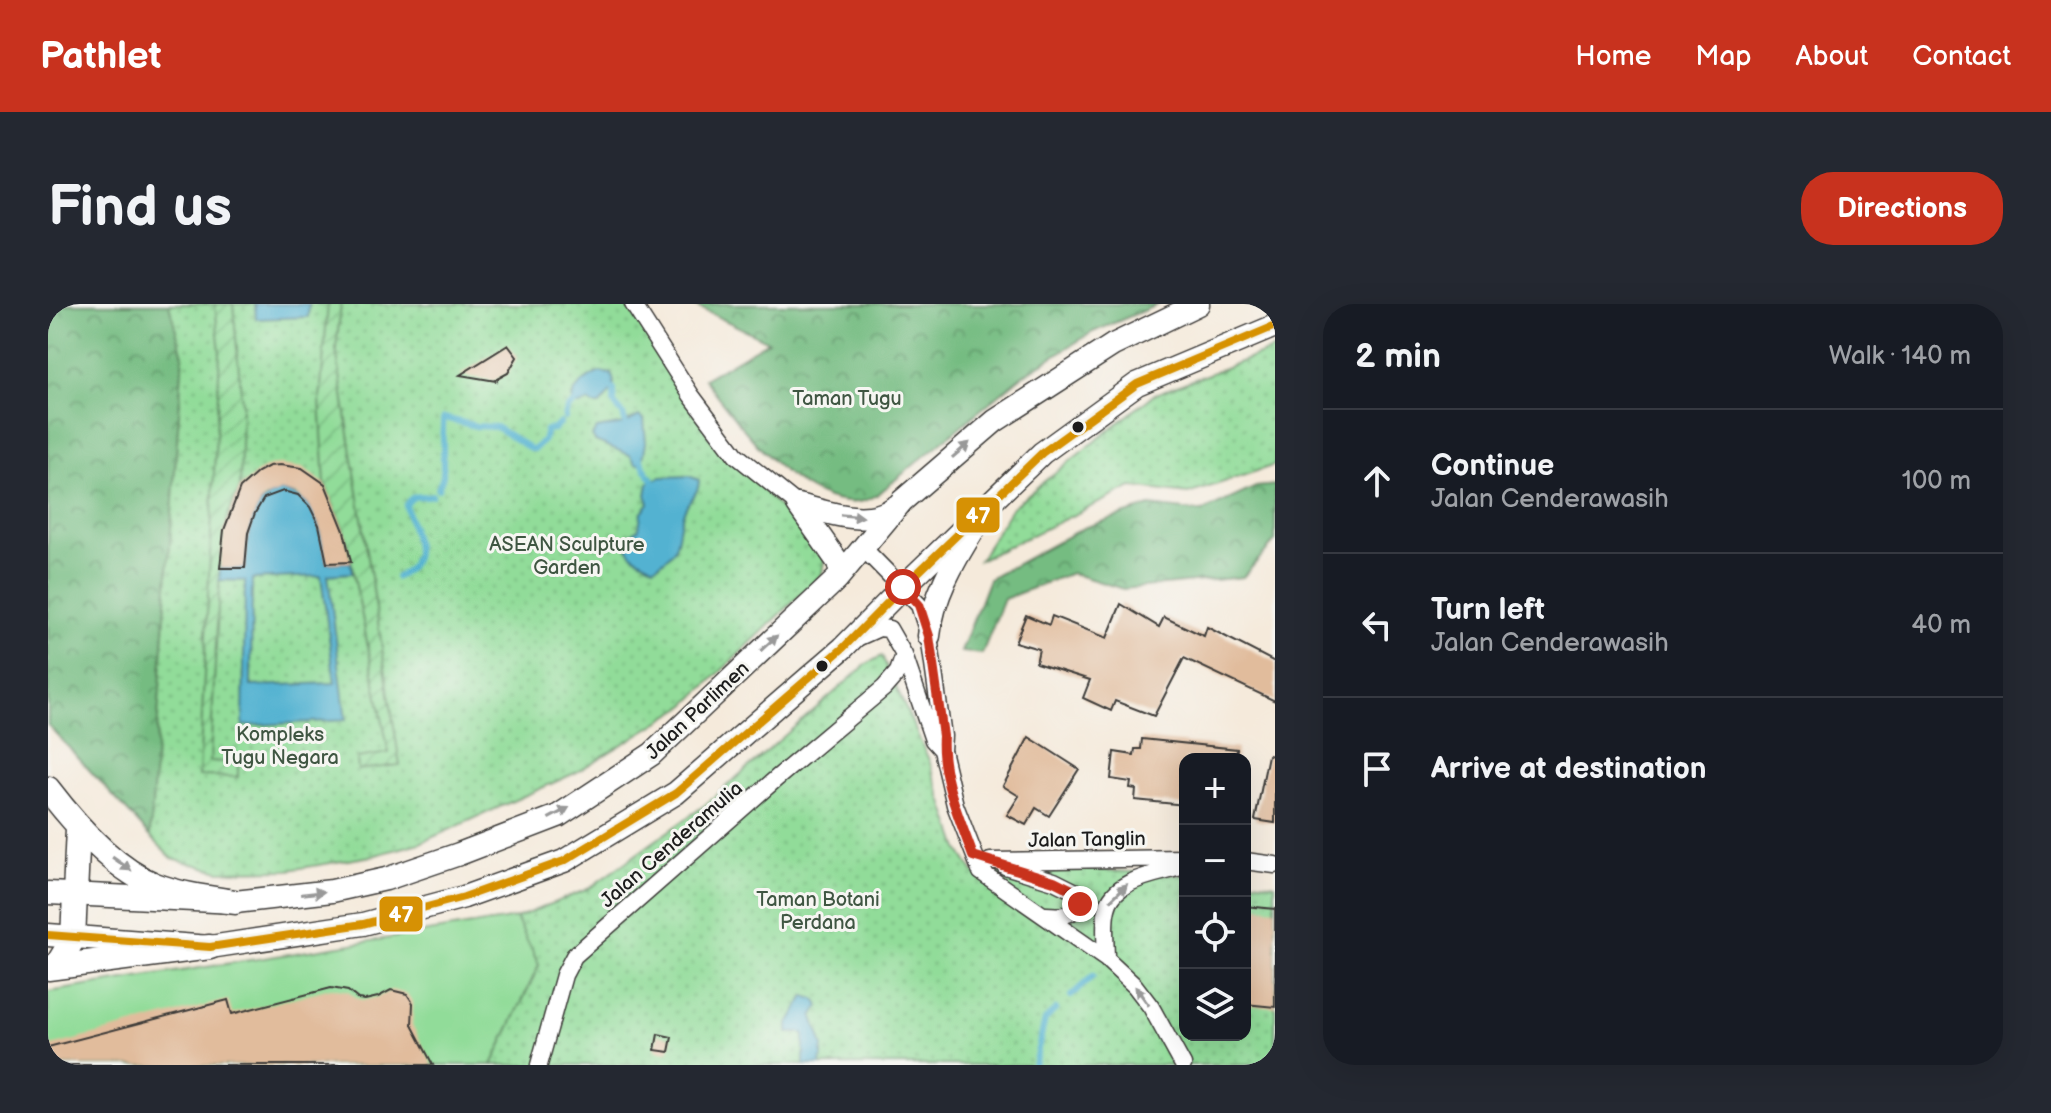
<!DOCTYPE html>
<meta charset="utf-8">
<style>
:root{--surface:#171b24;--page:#242831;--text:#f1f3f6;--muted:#9ea1a6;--line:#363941;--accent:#c8321e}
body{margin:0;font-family:"Balsamiq Sans",sans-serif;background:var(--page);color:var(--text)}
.controls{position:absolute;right:24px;bottom:24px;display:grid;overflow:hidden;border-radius:16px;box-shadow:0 8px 32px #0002}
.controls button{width:72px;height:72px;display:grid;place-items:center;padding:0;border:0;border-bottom:2px solid var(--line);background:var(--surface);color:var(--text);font:40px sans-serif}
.stop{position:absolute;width:24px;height:24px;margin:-18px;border:6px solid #c8321e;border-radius:50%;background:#fff}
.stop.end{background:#c8321e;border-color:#fff;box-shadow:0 2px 8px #0008}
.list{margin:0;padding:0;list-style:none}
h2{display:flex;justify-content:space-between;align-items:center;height:104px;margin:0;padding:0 32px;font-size:34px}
h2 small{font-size:26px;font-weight:400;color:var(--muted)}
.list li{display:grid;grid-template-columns:52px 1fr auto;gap:24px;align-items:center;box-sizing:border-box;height:144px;padding:0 32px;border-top:2px solid var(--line)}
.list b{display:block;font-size:30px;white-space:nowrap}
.list p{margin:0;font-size:26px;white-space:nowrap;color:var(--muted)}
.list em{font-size:26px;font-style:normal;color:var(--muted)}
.icon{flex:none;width:44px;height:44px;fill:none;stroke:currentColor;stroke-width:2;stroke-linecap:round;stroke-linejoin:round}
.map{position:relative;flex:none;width:1227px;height:761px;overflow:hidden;border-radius:32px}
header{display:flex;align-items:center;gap:48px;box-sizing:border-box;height:112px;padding:0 40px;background:var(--accent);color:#fff}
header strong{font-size:38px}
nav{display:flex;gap:44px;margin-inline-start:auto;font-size:28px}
.intro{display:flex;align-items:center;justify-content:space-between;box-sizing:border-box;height:192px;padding:0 48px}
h1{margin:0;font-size:56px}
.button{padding:20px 36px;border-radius:32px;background:var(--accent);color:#fff;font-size:28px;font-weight:700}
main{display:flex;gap:48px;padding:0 48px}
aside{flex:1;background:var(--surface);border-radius:32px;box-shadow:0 8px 32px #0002}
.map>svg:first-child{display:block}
.forest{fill:url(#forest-crowns);stroke:#486c4e;stroke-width:2}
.park{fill:url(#park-dots);stroke:#567c5a;stroke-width:2}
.garden{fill:url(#garden-furrows);stroke:#567c5a;stroke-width:2}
.pitch{fill:#91dc99;stroke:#567c5a;stroke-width:2}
.water{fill:#53b2d1;stroke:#386776;stroke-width:2;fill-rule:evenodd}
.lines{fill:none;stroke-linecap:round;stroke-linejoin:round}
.stream{stroke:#53b2d1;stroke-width:6}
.building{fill:#e1bc9c}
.street-casing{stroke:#3d3b39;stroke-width:19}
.secondary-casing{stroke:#3d3b39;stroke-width:25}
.primary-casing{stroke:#3d3b39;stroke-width:27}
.street{stroke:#fff;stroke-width:16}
.secondary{stroke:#fff;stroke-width:22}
.primary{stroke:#fff;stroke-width:24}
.bus-1-casing{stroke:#f6f6f2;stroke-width:14}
.bus-1{stroke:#d69104;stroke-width:8}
.oneway{fill:#999}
.route{stroke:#c8321e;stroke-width:10}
.bus-dot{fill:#1c1c1c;stroke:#f6f6f2;stroke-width:3}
.labels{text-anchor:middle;stroke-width:6;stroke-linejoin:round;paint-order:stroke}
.park-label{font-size:20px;fill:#3f5642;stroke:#f6f6f2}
.street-label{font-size:20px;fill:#1c1c1c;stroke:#f6f6f2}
.line-badge{stroke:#f6f6f2;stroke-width:3}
.badge-label{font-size:22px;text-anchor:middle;font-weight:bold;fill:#fff}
</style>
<header>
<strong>Pathlet</strong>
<nav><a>Home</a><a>Map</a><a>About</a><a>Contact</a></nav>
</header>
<div class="intro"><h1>Find us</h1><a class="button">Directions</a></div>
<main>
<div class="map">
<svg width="1227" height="761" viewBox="0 0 1227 761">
<defs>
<pattern id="forest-crowns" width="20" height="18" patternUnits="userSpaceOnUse" patternTransform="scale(2)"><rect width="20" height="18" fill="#74bc81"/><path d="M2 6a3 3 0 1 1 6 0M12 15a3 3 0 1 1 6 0" fill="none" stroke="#5e9869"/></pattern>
<pattern id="park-dots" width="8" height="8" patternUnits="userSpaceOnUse" patternTransform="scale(2)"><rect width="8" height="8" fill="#91dc99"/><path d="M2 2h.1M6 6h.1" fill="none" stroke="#7cbc83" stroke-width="1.8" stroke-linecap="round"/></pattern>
<pattern id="garden-furrows" width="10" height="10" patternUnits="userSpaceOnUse" patternTransform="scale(2)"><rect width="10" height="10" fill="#91dc99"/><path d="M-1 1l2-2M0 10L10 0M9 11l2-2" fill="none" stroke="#7cbc83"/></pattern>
</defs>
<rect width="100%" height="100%" fill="#f6f6f2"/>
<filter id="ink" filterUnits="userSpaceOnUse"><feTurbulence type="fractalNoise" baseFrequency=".0125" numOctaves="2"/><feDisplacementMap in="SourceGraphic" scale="16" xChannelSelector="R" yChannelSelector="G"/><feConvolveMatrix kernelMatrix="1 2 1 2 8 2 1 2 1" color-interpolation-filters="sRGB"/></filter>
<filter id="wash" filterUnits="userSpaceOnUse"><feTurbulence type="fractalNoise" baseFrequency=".006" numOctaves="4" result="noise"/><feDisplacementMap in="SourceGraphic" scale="32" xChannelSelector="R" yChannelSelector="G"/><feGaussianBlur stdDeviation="1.8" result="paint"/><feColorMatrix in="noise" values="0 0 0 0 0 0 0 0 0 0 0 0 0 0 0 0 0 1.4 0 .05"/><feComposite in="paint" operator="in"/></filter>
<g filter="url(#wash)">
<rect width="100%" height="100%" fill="#f5eadb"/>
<path class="forest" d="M0,0H121L135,51L102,532L0,421Z
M643,0H1111L1045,28L975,71L829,191C824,194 817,197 812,198C748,205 691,118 656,75L720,37Z
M1227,181V237L1195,273L1075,285L1023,269L956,295L934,350L913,348L941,275L1035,224L1102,202L1154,208L1208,183Z"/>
<path class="park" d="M121,0H578L685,155L777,251L774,270L637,402L527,469L372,539L324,552L241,566L171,567L124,554L102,532L135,51Z
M1227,45V161L1140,190L1084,183L931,256L964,203L1107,90Z
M834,352L881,456L911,545L926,569L1032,565L1137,571V731H1197V576L1227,580V761H444L491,661L468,614L540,585L657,501L820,359Z"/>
<path class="garden" d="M167,0H185L194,100L192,184L180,211L172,264L162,457L190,459V473L151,472L172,49Z
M280,0H293L288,45L352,461L310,466L309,454L341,449L303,257L296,227L277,180L272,95Z"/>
<path class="pitch" d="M468,614L491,661L444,761H0V688Z"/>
<path class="water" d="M207,0H261L260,13L208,15Z
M552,68L563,70C571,84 561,89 552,101H545L540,98L532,101H524C522,86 538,74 552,68Z
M591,112L596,115L598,139L594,160H588L582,151L547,137L544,132L549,125L576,120Z
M641,172L651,176C651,190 643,192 638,203C624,230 639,245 606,263C592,254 578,253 578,234L591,224L593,209L601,199L598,191L600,179L613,173Z
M235,187C272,197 272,226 279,259L303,258L304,269L280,271L298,416L195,422L197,277L171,276L172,264H197C199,233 200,195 235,187ZM273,272L287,379L203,382L204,275Z
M757,692L767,695L771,702L765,713L775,742L773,761H756V729H740V721Z"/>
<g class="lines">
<path class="stream" d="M562,83L566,86V100L575,110L579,126
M396,114L428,122L448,123L483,145H486L495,137L498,126L506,125L512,119
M517,114L519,105L528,98
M592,154L598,166
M601,171L605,176
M390,185L395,172V116
M349,273C383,255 362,229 358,201C366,187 373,195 384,191
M1023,692L1045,672
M986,761L997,716L1008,705"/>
</g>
<g id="blocks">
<path class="building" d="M460,41L469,53L460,69L447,76L448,77L412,71Z
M232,161L254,164L277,180L296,227L303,258L279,259L271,221L262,203L250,191L235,187L216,194L207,209L200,229L197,264H172L176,226L192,184L210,168L221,162Z
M1073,300L1111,323L1116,313L1156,332L1159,323L1227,358V397L1136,354L1106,412L1067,397L1063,407L1035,394L1042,376L988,359L991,345L967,338L978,311L1001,321L1004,312L1059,334Z
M981,433L1031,465L1001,512L988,504L978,521L959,511L971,492L955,482Z
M1094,435L1189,445L1188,455H1137V501L1087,496L1088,485L1082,484L1083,478L1063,475L1066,448L1086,451L1087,445H1093Z
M1220,451L1227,452V519L1207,516Z
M1197,602L1227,605V703L1197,700Z
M283,684L300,687L310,695L317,696L330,693L343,686L359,690L365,699L364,721L385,761H0V743L180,696L184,710Z
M610,730L624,733L621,748L607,746Z"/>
</g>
</g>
<g filter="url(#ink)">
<use href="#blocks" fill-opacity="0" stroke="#3d3b39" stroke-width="2"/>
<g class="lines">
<g class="street-casing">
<path id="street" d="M585,0L643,91L688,151L750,201
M815,244L871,301L881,332L895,432L894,446L907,501L933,568L1058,655L1087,682L1103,703L1135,761
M811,333L831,324L841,325L856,351L885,436L894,446
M942,557L1137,554
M1197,557L1227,561
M957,562L1006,577L1030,589L1032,600C1023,613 1012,612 997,611
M1058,655C1058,639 1055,620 1059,605C1065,574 1112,570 1137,562
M491,761L516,671L526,652L730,473L836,384L850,368L856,351"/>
</g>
<g class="secondary-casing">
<path id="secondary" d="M750,201C780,208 820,224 847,203
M750,201L790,258L793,270
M881,332C885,293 905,258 926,225
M0,589L187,598L284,587L338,575L411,550L510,512L604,450L789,275L854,197L947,117L1065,41L1150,0
M0,631L162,643L315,620L416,593L516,557L628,489L795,344L855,283L994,149L1089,80L1227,22"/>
</g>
<g class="primary-casing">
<path id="primary" d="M0,485C26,519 66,565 107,581C133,591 160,594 187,598
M8,663L25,635L30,524
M0,664L162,643"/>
</g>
<use href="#street" class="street"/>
<use href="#secondary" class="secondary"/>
<use href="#primary" class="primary"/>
<g class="bus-1-casing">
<path id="bus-1" d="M0,631L162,643L315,620L416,593L516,557L628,489L795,344L855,283L994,149L1089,80L1227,22"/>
</g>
<use href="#bus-1" class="bus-1"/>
</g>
<defs><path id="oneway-solid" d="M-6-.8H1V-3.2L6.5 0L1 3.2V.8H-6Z" transform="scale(2)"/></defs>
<g class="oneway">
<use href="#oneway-solid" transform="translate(913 146) rotate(-41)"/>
<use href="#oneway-solid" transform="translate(804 212) rotate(5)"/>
<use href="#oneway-solid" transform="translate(721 339) rotate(-43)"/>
<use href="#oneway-solid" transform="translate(511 509) rotate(-28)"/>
<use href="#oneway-solid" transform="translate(74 560) rotate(35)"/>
<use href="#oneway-solid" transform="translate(1071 588) rotate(-44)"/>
<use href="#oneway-solid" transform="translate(265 589) rotate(-7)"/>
<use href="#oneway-solid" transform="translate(1094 692) rotate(-126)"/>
</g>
</g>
<g class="lines" filter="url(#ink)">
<path class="route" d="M855,283L871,301L881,332L895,432C892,472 912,515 925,552L1006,577L1030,589L1032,600"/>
</g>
<g class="bus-dot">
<circle cx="1030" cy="123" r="7"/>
<circle cx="774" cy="362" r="7"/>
</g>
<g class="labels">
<g class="park-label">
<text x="799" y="101">Taman Tugu</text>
<text x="519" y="247">ASEAN Sculpture<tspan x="519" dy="23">Garden</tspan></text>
<text x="232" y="437">Kompleks<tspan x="232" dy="23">Tugu Negara</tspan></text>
<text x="770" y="602">Taman Botani<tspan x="770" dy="23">Perdana</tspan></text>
</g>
<g class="street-label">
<text transform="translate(649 406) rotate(-43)" y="7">Jalan Parlimen</text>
<text transform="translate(1039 535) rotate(-1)" y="7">Jalan Tanglin</text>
<text transform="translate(623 540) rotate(-41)" y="7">Jalan Cenderamulia</text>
</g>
</g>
<g class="line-badge">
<rect x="907" y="192" width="46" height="38" rx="8" fill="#d69104"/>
<rect x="330" y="591" width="46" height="38" rx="8" fill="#d69104"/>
</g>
<g class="badge-label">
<text x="930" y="219">47</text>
<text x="353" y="618">47</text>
</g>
</svg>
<div class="controls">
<button>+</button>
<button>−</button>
<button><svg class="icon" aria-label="locate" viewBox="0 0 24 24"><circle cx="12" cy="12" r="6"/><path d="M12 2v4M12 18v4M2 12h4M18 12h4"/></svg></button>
<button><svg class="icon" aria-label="layers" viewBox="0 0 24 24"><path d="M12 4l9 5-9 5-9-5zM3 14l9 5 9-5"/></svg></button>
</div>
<div class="stop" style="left:855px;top:283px"></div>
<div class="stop end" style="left:1032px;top:600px"></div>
</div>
<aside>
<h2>2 min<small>Walk · 140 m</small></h2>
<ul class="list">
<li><svg class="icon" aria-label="ahead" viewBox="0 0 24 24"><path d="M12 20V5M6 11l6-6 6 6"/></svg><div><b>Continue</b><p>Jalan Cenderawasih</p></div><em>100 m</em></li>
<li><svg class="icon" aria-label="left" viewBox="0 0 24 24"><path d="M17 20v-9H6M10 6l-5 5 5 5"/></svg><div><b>Turn left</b><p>Jalan Cenderawasih</p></div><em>40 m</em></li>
<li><svg class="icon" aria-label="arrive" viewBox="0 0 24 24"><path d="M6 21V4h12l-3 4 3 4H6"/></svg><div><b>Arrive at destination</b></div></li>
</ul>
</aside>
</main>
